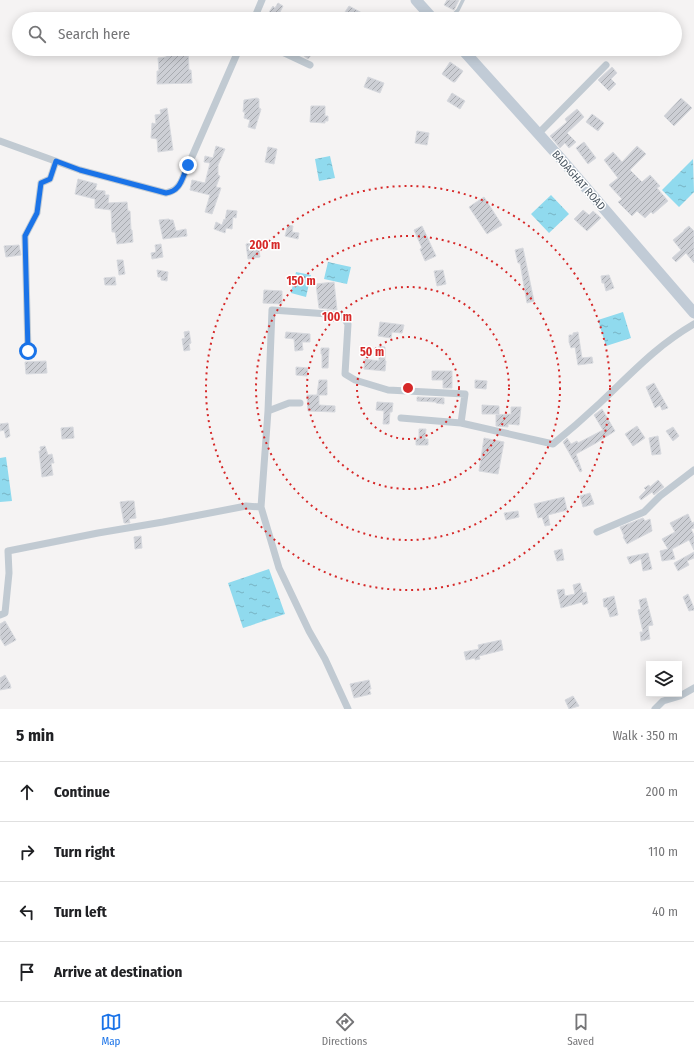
<!DOCTYPE html>
<meta charset="utf-8">
<style>
:root{--surface:#fff;--page:#f2f2f2;--text:#202124;--muted:#757577;--line:#e0e0e0;--accent:#1a73e8}
body{margin:0;font-family:"Fira Sans Condensed",sans-serif;background:var(--page);color:var(--text)}
.controls{position:absolute;right:12px;bottom:12px;display:grid;overflow:hidden;border-radius:0px;box-shadow:0 2px 10px #0003}
.controls button{width:36px;height:36px;display:grid;place-items:center;padding:0;border:0;border-bottom:1px solid var(--line);background:var(--surface);color:var(--text);font:20px sans-serif}
.stop{position:absolute;width:12px;height:12px;margin:-9px;border:3px solid #1a73e8;border-radius:50%;background:#fff}
.stop.end{background:#1a73e8;border-color:#fff;box-shadow:0 1px 4px #0008}
.list{margin:0;padding:0;list-style:none}
h2{display:flex;justify-content:space-between;align-items:center;height:52px;margin:0;padding:0 16px;font-size:17px}
h2 small{font-size:13px;font-weight:400;color:var(--muted)}
.list li{display:grid;grid-template-columns:26px 1fr auto;gap:12px;align-items:center;box-sizing:border-box;height:60px;padding:0 16px;border-top:1px solid var(--line)}
.list b{display:block;font-size:15px;white-space:nowrap}
.list em{font-size:13px;font-style:normal;color:var(--muted)}
.icon{flex:none;width:22px;height:22px;fill:none;stroke:currentColor;stroke-width:2;stroke-linecap:round;stroke-linejoin:round}
.map{position:relative;flex:none;width:694px;height:709px;overflow:hidden}
.search{position:absolute;background:var(--surface);box-shadow:0 2px 10px #0003;left:12px;right:12px;top:12px;height:44px;display:flex;align-items:center;gap:10px;box-sizing:border-box;padding:0 14px;border-radius:22px;color:var(--muted);font-size:15px}
.sheet{height:292px;background:var(--surface)}
nav{display:flex;justify-content:space-around;align-items:center;box-sizing:border-box;height:56px;border-top:1px solid var(--line);background:var(--surface);font-size:11px;color:var(--muted)}
nav a{display:grid;justify-items:center;gap:2px}
nav .on{color:var(--accent)}
.map>svg:first-child{display:block}
.water{fill:url(#water-ripples)}
.building{fill:url(#building-hatch);stroke:#d7d9de}
.lines{fill:none;stroke-linecap:round;stroke-linejoin:round}
.service{stroke:#c1cad2;stroke-width:3.5}
.minor{stroke:#c1cad2;stroke-width:7}
.secondary{stroke:#c1cbd6;stroke-width:11}
.route{stroke:#1a73e8;stroke-width:5}
.ring{fill:none;stroke:#d62828;stroke-width:2;stroke-dasharray:2 4}
.labels{text-anchor:middle;stroke-width:3;stroke-linejoin:round;paint-order:stroke}
.street-label{font-size:11px;fill:#4a5661;stroke:#fff}
.centre{fill:#d62828;stroke:#fff;stroke-width:2}
.ring-label{font-size:12px;text-anchor:middle;font-weight:bold;fill:#d62828;stroke:#fff;stroke-width:3;stroke-linejoin:round;paint-order:stroke}
</style>
<div class="map">
<svg width="694" height="709" viewBox="0 0 694 709">
<defs>
<pattern id="water-ripples" width="26" height="14" patternUnits="userSpaceOnUse"><rect width="26" height="14" fill="#90daee"/><path d="M2 4q2-2 4 0t4 0M15 11q2-2 4 0t4 0" fill="none" stroke="#78b4c4"/></pattern>
<pattern id="building-hatch" width="6" height="6" patternUnits="userSpaceOnUse"><rect width="6" height="6" fill="#cdcfd5"/><path d="M-1 1l2-2M0 6l6-6M5 7l2-2" fill="none" stroke="#a8abb0"/></pattern>
</defs>
<rect width="100%" height="100%" fill="#f5f3f3"/>
<path class="water" d="M330,156L335,178L319,181L315,159Z
M693,159L694,192L679,207L662,190Z
M551,195L569,214L549,233L531,214Z
M328,262L351,267L347,284L324,279Z
M296,272L311,275L306,297L291,293Z
M623,312L631,338L606,346L598,320Z
M6,457L12,501L0,502V458Z
M269,569L285,614L243,628L228,583Z"/>
<path class="building" d="M447,0H459L454,10L444,5Z
M278,3L283,6L280,12L296,19H269L266,17L273,6L275,8Z
M349,6L362,13L358,19L345,12Z
M166,49H188L189,70H191L192,83L157,84V71H159L158,58L166,57Z
M295,49H316L308,59Z
M450,62L463,71L455,82H453L442,74Z
M612,67L617,73L611,79L616,84L609,91L598,80Z
M368,77L384,83L380,93L364,87Z
M452,93L465,101L460,109L447,101Z
M257,98L259,99V108L261,109L255,129L248,127L250,120L244,118L245,112H243L244,100Z
M681,98L692,108L674,126L664,116Z
M311,106H325V116H328V121H325V123L310,122Z
M167,108L173,150L158,152L157,139L151,138L152,123L156,124L155,115L161,114L160,110Z
M577,109L584,117L567,133L576,142L569,148L565,143L560,148L550,136L567,122L565,119Z
M592,114L604,123L598,131L586,122Z
M417,131L429,133L427,145L415,143Z
M584,142L596,158L588,164L576,148Z
M216,146L225,149L218,165V175L220,176L216,187L221,188L212,214L205,212L210,195L190,190L192,180L205,183L210,163L204,162L205,156L213,158Z
M637,146L646,154L630,170L642,182L650,175L660,186L657,188L668,201L653,214L651,212L645,218L637,211L632,216L618,202L622,199L609,185L618,178L604,160L613,152L622,162Z
M268,147L277,149L274,164L265,162Z
M78,179L97,184L95,190L105,191V195H109L108,203L127,202L128,211H130L131,230H132L133,242L117,244L115,232H112L111,210L95,208V199L75,194Z
M484,197L502,225L487,234L469,207Z
M227,210L237,211L236,218L233,217L232,229L226,228L225,233L214,229L216,222L222,225L224,219L225,220Z
M583,210L589,215L593,211L601,218L587,231L574,219Z
M169,219L170,220H173L176,231L186,229L187,236L163,239L159,220Z
M288,225L293,226L292,232L299,233L298,239L285,236Z
M422,226L436,256L425,261L420,249L422,248L414,230Z
M689,226L694,231V263L686,253L676,262L672,258L681,250L673,240L684,231V230Z
M258,242L260,257L248,259L246,244Z
M161,244L163,257L152,259L151,253L156,252L155,245Z
M19,245L21,255L6,257L4,246Z
M523,248L534,301L527,303L520,263H518L515,250Z
M117,260H123L125,274L119,275Z
M157,270L168,272L167,281L161,280V277H158Z
M443,270L446,284L437,286L434,271Z
M609,275L614,288L606,291L604,283H602L601,276Z
M115,277L116,285H105L104,278Z
M334,282L337,310L319,308L316,284Z
M264,290L282,291V304L263,303Z
M380,322L404,325L402,333L392,332L391,338L378,336Z
M189,331L191,343L189,344L190,350L184,351L182,339L185,338L184,332Z
M286,332L310,334V342H302L303,350L295,351L294,339L285,338Z
M578,332L582,358L592,357L593,363L578,365L575,347L571,348L569,342V335H573V333Z
M379,346L385,347V361H386L385,371L364,369L365,359L379,361Z
M321,348H329L328,368H322V354H321Z
M46,361L47,373L26,374L25,362Z
M296,367L308,368L307,376L296,375Z
M432,371H452V388H443V380H432Z
M319,380H327V395H317Z
M475,380L487,381L486,389L475,388Z
M654,383L668,408L662,410L660,405L655,408L646,387Z
M307,395H319V405L335,406V412L308,411Z
M417,397L444,398V404L436,403V402L417,401Z
M377,402L393,403L392,412H390L389,424H383L384,411L376,410Z
M482,405L499,406V414H482Z
M511,407H521L519,425L508,424V427L496,426V415L511,414Z
M602,409L615,431L596,443L576,454L582,471L580,472L563,442L567,438L571,444L577,441L578,443L603,430L594,415Z
M8,423L10,436L6,438L4,430L0,431V424Z
M637,426L645,438L633,446L625,434Z
M73,427L74,438L62,439L61,428Z
M673,427L679,436L673,441L666,431Z
M419,429H426L425,439H428V445H416V439H419Z
M658,436L661,454L652,455L649,438Z
M484,438L504,442L498,474L479,471Z
M45,446L48,455L52,454L54,463H51L53,475L42,477L39,451H41L40,447Z
M658,480L664,487L654,495L652,492L641,500L639,497L646,490L644,488L649,485L650,487Z
M590,493L594,504L583,507L580,496Z
M564,497L567,510L548,515L550,525L545,526L542,517L538,518L534,504Z
M128,501H134L136,518L129,519L130,523H124L120,502Z
M518,511L519,517L506,520L504,513Z
M688,514L692,523L694,522V528L691,529L694,535V550L689,540L672,549L675,559L662,561L660,551L668,549L662,539L675,532L670,523Z
M643,518L645,521L650,519L652,531L627,544L623,537L624,536L620,527Z
M141,536L142,548L135,549L134,537Z
M562,549L564,560L557,561L554,551Z
M694,552V558L687,561L689,565L678,571L674,563Z
M648,553L652,569L643,571L641,559L630,564L627,557Z
M580,583L583,593L586,592L588,603L583,605L582,602L561,608L557,590L564,589L565,596L575,594L573,585Z
M688,594L694,608V610L689,611L683,597Z
M614,596L618,615L610,617L607,607H604L603,599Z
M646,598L653,625L648,626L650,639L641,641L640,632H643L638,610L641,609L639,600Z
M5,621L16,640L5,646L0,638V624Z
M501,640L503,650L479,656L480,659L475,660V658L466,660L464,652L479,649L478,645Z
M5,675L10,684L11,688L0,690V678Z
M369,680L371,689H369L371,694L354,698L350,684Z
M573,696L579,706L569,709L565,700Z"/>
<g class="lines">
<path class="service" d="M449,19L458,10L463,0"/>
<path class="minor" d="M210,16L215,19
M254,19L262,0
M276,49L310,65
M538,134L606,65
M0,141L80,170L166,193C174,191 177,189 181,182L239,49
M28,351L25,236L37,213L41,183L50,179L56,161
M268,411L272,310L342,315L348,324L345,374L355,380L388,390L465,394L461,423
M401,418L461,423L553,444C569,431 585,417 600,403C631,374 656,346 694,324
M261,507L279,568L309,631L325,659L348,709
M597,532L644,512L660,496L694,470
M0,615L5,613L9,573L8,551L98,533L163,522L246,506L261,507L268,411L289,403H300
M655,709L663,701L680,696L694,688"/>
<path class="secondary" d="M416,0L433,19
M462,49L562,160L694,313"/>
</g>
<g class="lines">
<path class="route" d="M28,351L25,236L37,213L41,183L50,179L56,161L80,170L166,193C181,191 182,178 188,165"/>
</g>
<g class="ring">
<circle cx="408" cy="388" r="51"/>
<circle cx="408" cy="388" r="101"/>
<circle cx="408" cy="388" r="152"/>
<circle cx="408" cy="388" r="202"/>
</g>
<g class="labels">
<g class="street-label">
<text transform="translate(579 180) rotate(49)" y="4">BADAGHAT ROAD</text>
</g>
</g>
<circle cx="408" cy="388" r="6" class="centre"/>
<g class="ring-label">
<text x="265" y="249">200 m</text>
<text x="301" y="285">150 m</text>
<text x="337" y="321">100 m</text>
<text x="372" y="356">50 m</text>
</g>
</svg>
<div class="controls">
<button><svg class="icon" aria-label="layers" viewBox="0 0 24 24"><path d="M12 4l9 5-9 5-9-5zM3 14l9 5 9-5"/></svg></button>
</div>
<div class="stop" style="left:28px;top:351px"></div>
<div class="stop end" style="left:188px;top:165px"></div>
<div class="search"><svg class="icon" aria-label="search" viewBox="0 0 24 24"><circle cx="10" cy="10" r="6"/><path d="M15 15l6 6"/></svg>Search here</div>
</div>
<section class="sheet">
<h2>5 min<small>Walk · 350 m</small></h2>
<ul class="list">
<li><svg class="icon" aria-label="ahead" viewBox="0 0 24 24"><path d="M12 20V5M6 11l6-6 6 6"/></svg><div><b>Continue</b></div><em>200 m</em></li>
<li><svg class="icon" aria-label="right" viewBox="0 0 24 24"><path d="M7 20v-9h11M14 6l5 5-5 5"/></svg><div><b>Turn right</b></div><em>110 m</em></li>
<li><svg class="icon" aria-label="left" viewBox="0 0 24 24"><path d="M17 20v-9H6M10 6l-5 5 5 5"/></svg><div><b>Turn left</b></div><em>40 m</em></li>
<li><svg class="icon" aria-label="arrive" viewBox="0 0 24 24"><path d="M6 21V4h12l-3 4 3 4H6"/></svg><div><b>Arrive at destination</b></div></li>
</ul>
</section>
<nav>
<a class="on"><svg class="icon" aria-label="map" viewBox="0 0 24 24"><path d="M3 6l6-2 6 2 6-2v14l-6 2-6-2-6 2zM9 4v14M15 6v14"/></svg>Map</a>
<a><svg class="icon" aria-label="directions" viewBox="0 0 24 24"><path d="M12 3l9 9-9 9-9-9zM9 14v-3h6M13 9l2 2-2 2"/></svg>Directions</a>
<a><svg class="icon" aria-label="saved" viewBox="0 0 24 24"><path d="M7 4h10v16l-5-4-5 4z"/></svg>Saved</a>
</nav>
